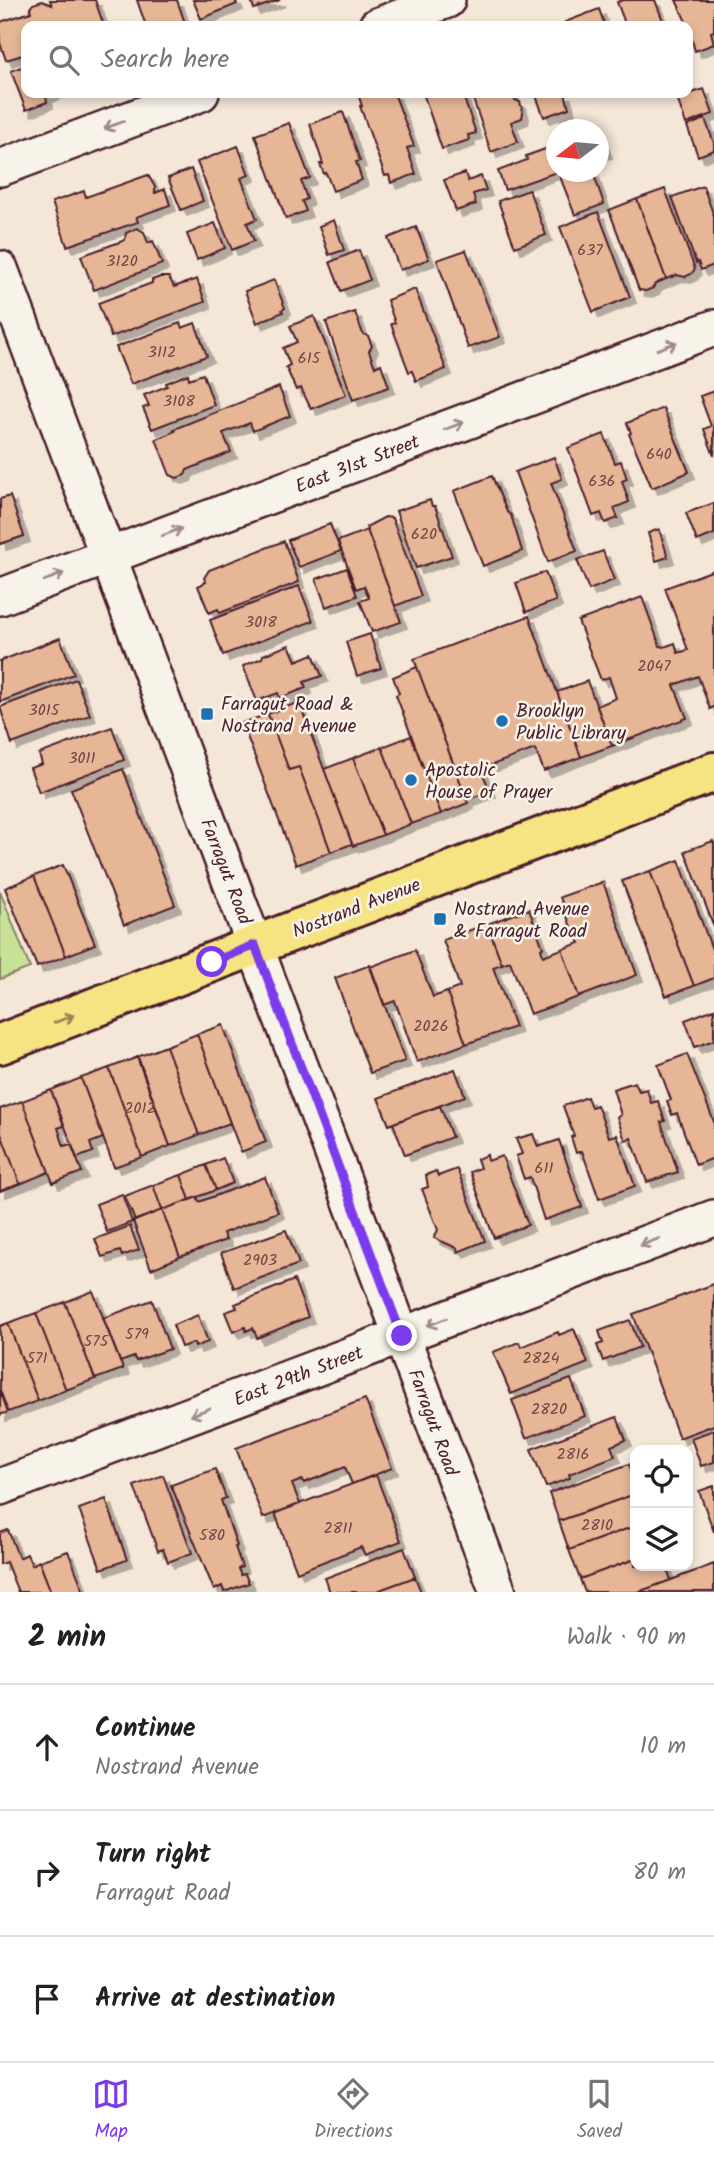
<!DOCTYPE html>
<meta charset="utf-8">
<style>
:root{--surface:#fff;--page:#f6f6f6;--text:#202124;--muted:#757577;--line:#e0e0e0;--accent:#7c3aed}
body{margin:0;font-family:Kalam,sans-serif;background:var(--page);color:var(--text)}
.controls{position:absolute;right:21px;bottom:21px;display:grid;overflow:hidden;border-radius:14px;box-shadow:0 4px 10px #0003}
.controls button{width:63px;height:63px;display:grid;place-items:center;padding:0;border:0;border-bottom:2px solid var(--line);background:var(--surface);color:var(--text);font:35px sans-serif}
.compass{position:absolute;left:546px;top:119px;width:63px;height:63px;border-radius:50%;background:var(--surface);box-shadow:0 4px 10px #0003;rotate:254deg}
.stop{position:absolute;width:21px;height:21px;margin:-16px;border:5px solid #7c3aed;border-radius:50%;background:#fff}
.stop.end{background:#7c3aed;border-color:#fff;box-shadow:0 2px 7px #0008}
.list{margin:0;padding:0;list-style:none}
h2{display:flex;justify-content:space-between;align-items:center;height:91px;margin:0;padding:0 28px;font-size:30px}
h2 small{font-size:23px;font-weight:400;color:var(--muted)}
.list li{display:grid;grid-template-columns:46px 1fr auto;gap:21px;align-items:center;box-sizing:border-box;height:126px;padding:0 28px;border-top:2px solid var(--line)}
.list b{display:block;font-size:26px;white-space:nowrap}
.list p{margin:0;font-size:23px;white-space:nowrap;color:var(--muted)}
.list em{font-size:23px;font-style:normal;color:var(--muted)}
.icon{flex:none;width:38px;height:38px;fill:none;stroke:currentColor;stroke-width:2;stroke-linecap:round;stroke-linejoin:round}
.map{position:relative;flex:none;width:714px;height:1592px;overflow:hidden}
.search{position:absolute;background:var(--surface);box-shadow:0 4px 10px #0003;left:21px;right:21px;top:21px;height:77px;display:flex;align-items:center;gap:18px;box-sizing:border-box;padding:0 24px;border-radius:14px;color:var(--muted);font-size:26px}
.sheet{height:469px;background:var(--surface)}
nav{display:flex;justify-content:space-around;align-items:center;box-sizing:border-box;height:98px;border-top:2px solid var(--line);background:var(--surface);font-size:19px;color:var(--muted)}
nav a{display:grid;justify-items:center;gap:4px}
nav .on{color:var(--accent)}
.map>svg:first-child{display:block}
.green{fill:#c7e197;stroke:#888061;stroke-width:2}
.building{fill:#e6b697;stroke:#4a1f2b;stroke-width:2;filter:url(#shadow)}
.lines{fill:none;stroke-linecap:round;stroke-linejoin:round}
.minor-casing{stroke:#4a1f2b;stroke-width:40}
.major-casing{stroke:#4a1f2b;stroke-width:44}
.minor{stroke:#f7f3e8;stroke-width:35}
.major{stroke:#f6e381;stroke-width:38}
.oneway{stroke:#a0898a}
.oneway2{stroke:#a08156}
.route{stroke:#7c3aed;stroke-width:9}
.poi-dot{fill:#1f6fb2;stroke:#f7f3e8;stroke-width:2.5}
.labels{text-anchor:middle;stroke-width:5;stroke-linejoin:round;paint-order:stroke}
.number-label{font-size:16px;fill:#714546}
.street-label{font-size:19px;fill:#4a1f2b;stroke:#f7f3e8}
.poi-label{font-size:19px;fill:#4a1f2b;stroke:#f7f3e8;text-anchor:start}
</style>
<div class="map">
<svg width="714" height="1592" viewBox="0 0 714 1592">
<defs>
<filter id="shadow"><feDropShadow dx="6" dy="6" stdDeviation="0" flood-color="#0004"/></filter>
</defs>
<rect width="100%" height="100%" fill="#f4e7d8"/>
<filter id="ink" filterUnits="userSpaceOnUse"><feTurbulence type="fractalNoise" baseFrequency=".0143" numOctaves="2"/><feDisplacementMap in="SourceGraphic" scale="14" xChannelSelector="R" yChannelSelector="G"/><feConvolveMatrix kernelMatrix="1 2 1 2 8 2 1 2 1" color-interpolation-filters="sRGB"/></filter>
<g filter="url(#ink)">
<path class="green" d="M0,891L30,968L0,979Z"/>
<path class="building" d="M50,0H95L103,23L92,26H26V54L6,60L0,43V22L31,12L30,8L33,4L42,1L52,5Z
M137,0H177L186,26H146Z
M193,0H235L237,4L201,19Z
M251,0H280L254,9Z
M623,0H655L665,26H626L617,2Z
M676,0H714V31L711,32L714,44L695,51L688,26Z
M599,9L605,26H566L565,22Z
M26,65V93H55L46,96L47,102L26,110L11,71Z
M704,89L713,114L686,124L677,98Z
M371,93H394L414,146L407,148L416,174L391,183L389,175L385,176L360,106H362L359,97Z
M423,93H462L476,133L468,135L469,140L442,149Z
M471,93H512L515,100L520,102L523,113L522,118L511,122L518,142L491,152Z
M535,93H565L569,108L544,117Z
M343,112L360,161L356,162L362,180L333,191L326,173L324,174L320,164H323L310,124Z
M705,119L714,143V150L698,156L687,126Z
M595,121L598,130H576L575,127Z
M289,123L310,178L301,181L307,199L302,201L306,211L286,219L255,135Z
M598,130L606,152L598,154Z
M238,146L249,175L241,178L257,219L247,223L254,241L232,250L197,162Z
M548,148L557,172L505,190L498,171L527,160L526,156Z
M191,169L203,201L181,210L168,178Z
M565,172H593L604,204L575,215L559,174Z
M465,173L468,181L481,176L486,190L473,194L476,204L456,211L444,180Z
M148,175L155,187V193L165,189L170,205L136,217L138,222L67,246L52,202L84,191L86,197Z
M703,186L714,216V265L701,270L698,262L696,263L672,197Z
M665,189L695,269L691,274L685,277L677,275L666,279L637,199Z
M529,190L546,235L515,247L498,201Z
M637,199L666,279L655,284L653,288L646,291L639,290L609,210Z
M598,212L630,297L593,312L560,227Z
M334,220L344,250L329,255L319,226Z
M215,223L225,248L197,260L187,234Z
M416,227L429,259L400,270L388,238Z
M137,228L144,232L148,243L153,241L162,264L94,290L81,256L125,240L126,233Z
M359,250L370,280L341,291L330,262Z
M466,250L500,337L468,348L437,260Z
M160,277H169L174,287L197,279L205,302L111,337L98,303L152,283V280Z
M274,280L285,308L282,310L283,312L257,323L245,291Z
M415,289L446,369L416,381L412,371L409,372L391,324L395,323L387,300Z
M355,312L363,334L368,336L372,346L369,351L375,367L381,364L389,387L353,400L326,322Z
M314,316L346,395L311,409L301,388L296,390L286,367L290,365L283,348L297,342L290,326Z
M180,323L182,328L195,323L207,356L131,384L116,347Z
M188,374L189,379L203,374L214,405L152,429L143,408L149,406L144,395L167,386L166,383Z
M279,387L290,416L253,431L250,423L223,433L231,452L187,470L185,475L177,478L170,475L156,439L175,431L174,429Z
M714,391V456L704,429L711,426L700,396Z
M663,408L689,472L652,488L629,434L631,433L627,423Z
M604,434L615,463L621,461L627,479L622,481L629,502L614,508L618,518L605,523L601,513L593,516L568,448Z
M554,457L562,479L551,483L577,551L548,562L515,472Z
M492,476L507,512L511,515L522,551L483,566L454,491Z
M10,496L24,536L0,544V499Z
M430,500L432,506H435L452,556L416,568L396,511Z
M714,503V534L697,541L686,513Z
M385,517L392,518L421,596L395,606L366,527Z
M330,524L341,551L299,567L288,540Z
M659,529L668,557L656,561L648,533Z
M367,530L401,622L372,632L360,601L369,598L364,586L356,589L338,541Z
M284,541L299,582L220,613L218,609L209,613L198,586L206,582L204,578L209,570Z
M603,551L614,580L589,590L577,560Z
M347,568L357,596L326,607L316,579Z
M714,570V707L710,709L698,676L674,685L687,718L612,746L597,706L616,698L609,677L601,680L578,621L642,597L660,646L664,647L675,643L678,653L688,650L665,588Z
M545,572L556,601L526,612L516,583Z
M299,586L313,621L223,655L210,620Z
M529,616L581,757L544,771L535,749L481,769L490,791L467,800L414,659Z
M370,634L381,668L357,676L346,642Z
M60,638L74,674L0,702V661Z
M289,645L296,661L313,654L322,676L304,682L306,688L280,698L278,693L257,701L243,666L262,658L263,655Z
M417,667L468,803L441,814L396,695L399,693L393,677Z
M76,679L90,715L12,744L0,707Z
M587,681L612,746L581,757L557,692Z
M299,702L352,844L331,852L299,767L289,770L268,714Z
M268,714L289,770L299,767L331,852L296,865L242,723Z
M112,727L124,760L39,792L30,768L42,764L39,754Z
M411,736L441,814L411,824L382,747Z
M382,747L411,824L383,835L353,758Z
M353,758L383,835L353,846L324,769Z
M123,769L175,905L124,925L71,789Z
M713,841L714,843V927L685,851Z
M679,860L714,955V978L694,986L650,871Z
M63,865L95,944L66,956L34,876Z
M650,871L694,986L666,996L622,881Z
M34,876L66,956L37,967L5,888Z
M603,882L637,975L579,997L562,949L580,943L577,937L575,938L560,897Z
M529,909L543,948L541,949L543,956L562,949L579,997L530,1014L510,961L502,964L487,924Z
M487,924L502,964L493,967L515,1027L466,1044L447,992L460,987L443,940Z
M415,950L433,997L447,992L466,1044L417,1062L395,1001L384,1005L370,967Z
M370,965L405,1061L370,1073L335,978Z
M714,1009V1040L695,1047L685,1020Z
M223,1025L266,1142L241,1152L197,1034Z
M197,1034L230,1123L199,1135L166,1046Z
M166,1046L199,1135L170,1146L137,1057Z
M687,1054L714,1122V1158L696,1165L677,1113L672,1115L667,1101L671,1100L658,1065Z
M138,1057L170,1146L142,1157L109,1068Z
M109,1068L142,1157L114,1167L81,1078Z
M455,1069L465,1096L389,1125L378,1098Z
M81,1078L103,1138L90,1143L93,1152L77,1158L51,1090Z
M635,1082L639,1091L647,1089L651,1103L658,1101L665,1121L661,1122L678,1172L647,1182L631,1138L625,1140L617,1117L621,1115L613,1089Z
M51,1090L64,1126L58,1128L64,1146L71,1144L82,1172L53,1183L22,1101Z
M587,1097L591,1107L597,1105L609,1137L617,1135L635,1186L599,1199L582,1151L576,1153L571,1137L574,1136L563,1106Z
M22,1101L49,1172L20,1184L0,1131V1109Z
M440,1106L452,1137L405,1155L393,1123Z
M0,1131L20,1184L0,1191Z
M533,1134L538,1147L559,1140L582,1207L544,1220L530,1177L524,1179L516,1156L522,1154L516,1139Z
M487,1155L488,1161L502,1156L528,1225L494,1238L470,1172L480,1168L477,1159Z
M223,1158L233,1183L216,1190L206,1165Z
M206,1165L216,1190L190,1200L181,1175Z
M457,1169L485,1241L458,1252L457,1248L434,1238L438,1230L422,1189L428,1187L426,1175L436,1171L438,1176Z
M181,1175L190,1200L162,1210L153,1185Z
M265,1177L278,1212L223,1233L226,1240L180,1257L162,1210L197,1197L199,1202Z
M153,1185L162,1210L135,1221L125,1196Z
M122,1194L132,1222L107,1232L96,1204Z
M162,1210L180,1257L151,1269L133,1221Z
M130,1226L139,1250L122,1256L120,1251L102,1257L95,1239Z
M286,1230L299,1264L234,1288L221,1253Z
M294,1280L308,1317L257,1338L253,1328L246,1331L245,1327L233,1332L225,1312L237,1308L235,1304Z
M714,1284V1425L679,1438L633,1314Z
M93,1291L123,1369L95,1379L65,1302Z
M152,1300L170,1349L136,1361L134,1357L120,1362L103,1318Z
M65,1302L95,1379L66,1390L36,1313Z
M36,1313L66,1390L38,1401L8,1323Z
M198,1315L208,1342L195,1347L194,1343L181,1347L173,1325Z
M630,1320L640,1347L603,1361L597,1345L603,1343L599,1331Z
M8,1323L38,1401L8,1412L0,1390V1326Z
M574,1329L588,1363L511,1394L493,1352L519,1342L521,1347L558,1332L559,1335Z
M571,1379L585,1416L526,1438L512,1400Z
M0,1390L8,1412L0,1415Z
M365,1399L392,1468L352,1484L345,1467L304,1483L302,1480L292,1484L300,1504L263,1518L236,1448Z
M617,1417L626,1440L611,1446L615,1456L569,1474L570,1478L546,1487L531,1449Z
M714,1430V1462L701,1466L691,1438Z
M629,1464L635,1481V1494L559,1521L549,1493Z
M215,1469L226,1498L221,1500L237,1546L235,1547L242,1567L238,1569L241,1575L245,1574L249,1583L224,1592L222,1586L214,1590L171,1485Z
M163,1475L192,1553L168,1562L163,1549L158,1551L134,1486Z
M376,1475L401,1541L365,1555L361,1547L297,1572L275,1513Z
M714,1486V1532L699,1491Z
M635,1494V1526L569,1550L559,1521Z
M106,1499L127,1560L101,1569L79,1509Z
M635,1526V1559L580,1579L569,1550Z
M8,1530L19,1558L27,1554L32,1565L39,1561L51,1592H18L6,1562L0,1564V1533Z
M404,1548L415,1577L374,1592H330L325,1578Z
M68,1551L84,1592H51L39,1561Z
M635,1559V1566H666L671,1580L638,1592H585L580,1579Z
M714,1564V1592H638L671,1580Z
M415,1577L421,1592H374Z"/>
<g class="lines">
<g class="minor-casing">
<path id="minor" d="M377,26L447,0
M0,168L201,93
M0,269L498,1592
M0,597L714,328
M0,1487L714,1218"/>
</g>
<g class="major-casing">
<path id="major" d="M0,1044L298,929L714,772"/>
</g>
<use href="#minor" class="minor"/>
<use href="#major" class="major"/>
</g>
<defs><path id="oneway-shaft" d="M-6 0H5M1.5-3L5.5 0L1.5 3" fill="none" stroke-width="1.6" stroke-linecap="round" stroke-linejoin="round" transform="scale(1.75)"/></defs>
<g class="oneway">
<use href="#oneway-shaft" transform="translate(114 125) rotate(159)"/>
<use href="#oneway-shaft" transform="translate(667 346) rotate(-21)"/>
<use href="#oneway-shaft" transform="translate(454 426) rotate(-21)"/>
<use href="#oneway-shaft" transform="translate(172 532) rotate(-21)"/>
<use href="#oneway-shaft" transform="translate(54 577) rotate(-21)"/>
<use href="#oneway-shaft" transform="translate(650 1242) rotate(159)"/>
<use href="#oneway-shaft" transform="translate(437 1322) rotate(159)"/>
<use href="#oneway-shaft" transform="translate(200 1412) rotate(159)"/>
</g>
<use class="oneway2" href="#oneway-shaft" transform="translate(64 1019) rotate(-21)"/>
</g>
<g class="lines" filter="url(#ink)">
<path class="route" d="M212,962L255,945L402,1336"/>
</g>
<g class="poi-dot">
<rect x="200" y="707" width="14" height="14" rx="3.5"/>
<circle cx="502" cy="721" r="7"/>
<circle cx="411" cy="780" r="7"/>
<rect x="433" y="912" width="14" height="14" rx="3.5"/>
</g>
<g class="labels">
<g class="number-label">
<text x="590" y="255">637</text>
<text x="122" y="266">3120</text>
<text x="162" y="357">3112</text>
<text x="309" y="363">615</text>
<text x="179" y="406">3108</text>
<text x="659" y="459">640</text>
<text x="602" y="486">636</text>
<text x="424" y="539">620</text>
<text x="261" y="627">3018</text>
<text x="654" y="671">2047</text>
<text x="44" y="715">3015</text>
<text x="82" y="763">3011</text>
<text x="431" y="1031">2026</text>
<text x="140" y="1113">2012</text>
<text x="544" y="1173">611</text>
<text x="260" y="1265">2903</text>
<text x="137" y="1339">579</text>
<text x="96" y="1346">575</text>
<text x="37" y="1363">571</text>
<text x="541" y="1363">2824</text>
<text x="549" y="1414">2820</text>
<text x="573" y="1459">2816</text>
<text x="597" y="1530">2810</text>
<text x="338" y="1533">2811</text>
<text x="212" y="1540">580</text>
</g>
<g class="street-label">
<text transform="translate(357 463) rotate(-21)" y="7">East 31st Street</text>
<text transform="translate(227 871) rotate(69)" y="7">Farragut Road</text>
<text transform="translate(356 907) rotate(-21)" y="7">Nostrand Avenue</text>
<text transform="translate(298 1375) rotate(-21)" y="7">East 29th Street</text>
<text transform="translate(434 1422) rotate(70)" y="7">Farragut Road</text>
</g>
<g class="poi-label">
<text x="221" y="710">Farragut Road &amp;<tspan x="221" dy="22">Nostrand Avenue</tspan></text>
<text x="516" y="717">Brooklyn<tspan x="516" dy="22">Public Library</tspan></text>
<text x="425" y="776">Apostolic<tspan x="425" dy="22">House of Prayer</tspan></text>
<text x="454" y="915">Nostrand Avenue<tspan x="454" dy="22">&amp; Farragut Road</tspan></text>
</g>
</g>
</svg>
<div class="controls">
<button><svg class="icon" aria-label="locate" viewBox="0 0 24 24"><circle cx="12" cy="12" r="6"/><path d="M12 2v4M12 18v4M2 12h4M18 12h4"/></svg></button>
<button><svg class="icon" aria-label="layers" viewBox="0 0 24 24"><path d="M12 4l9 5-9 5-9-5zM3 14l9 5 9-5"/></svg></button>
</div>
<svg class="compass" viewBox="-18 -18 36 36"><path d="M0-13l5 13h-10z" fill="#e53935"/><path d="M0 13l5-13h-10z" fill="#757577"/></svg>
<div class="stop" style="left:212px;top:962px"></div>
<div class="stop end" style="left:402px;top:1336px"></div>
<div class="search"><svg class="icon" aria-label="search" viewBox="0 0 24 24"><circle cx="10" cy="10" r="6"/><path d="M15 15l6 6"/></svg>Search here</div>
</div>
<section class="sheet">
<h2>2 min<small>Walk · 90 m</small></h2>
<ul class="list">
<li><svg class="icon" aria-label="ahead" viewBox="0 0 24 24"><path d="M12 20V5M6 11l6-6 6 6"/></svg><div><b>Continue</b><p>Nostrand Avenue</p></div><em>10 m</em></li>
<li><svg class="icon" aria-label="right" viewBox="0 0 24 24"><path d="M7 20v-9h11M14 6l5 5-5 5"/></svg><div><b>Turn right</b><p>Farragut Road</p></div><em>80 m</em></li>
<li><svg class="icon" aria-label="arrive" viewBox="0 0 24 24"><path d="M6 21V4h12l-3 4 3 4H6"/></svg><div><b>Arrive at destination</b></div></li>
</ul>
</section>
<nav>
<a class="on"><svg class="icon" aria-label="map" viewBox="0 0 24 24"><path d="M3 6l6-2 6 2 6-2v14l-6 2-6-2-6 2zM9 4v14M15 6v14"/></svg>Map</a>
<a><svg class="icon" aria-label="directions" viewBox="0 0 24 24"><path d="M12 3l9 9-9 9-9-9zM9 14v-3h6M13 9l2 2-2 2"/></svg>Directions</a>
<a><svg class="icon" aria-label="saved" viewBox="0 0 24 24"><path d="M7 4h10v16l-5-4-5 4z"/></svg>Saved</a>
</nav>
